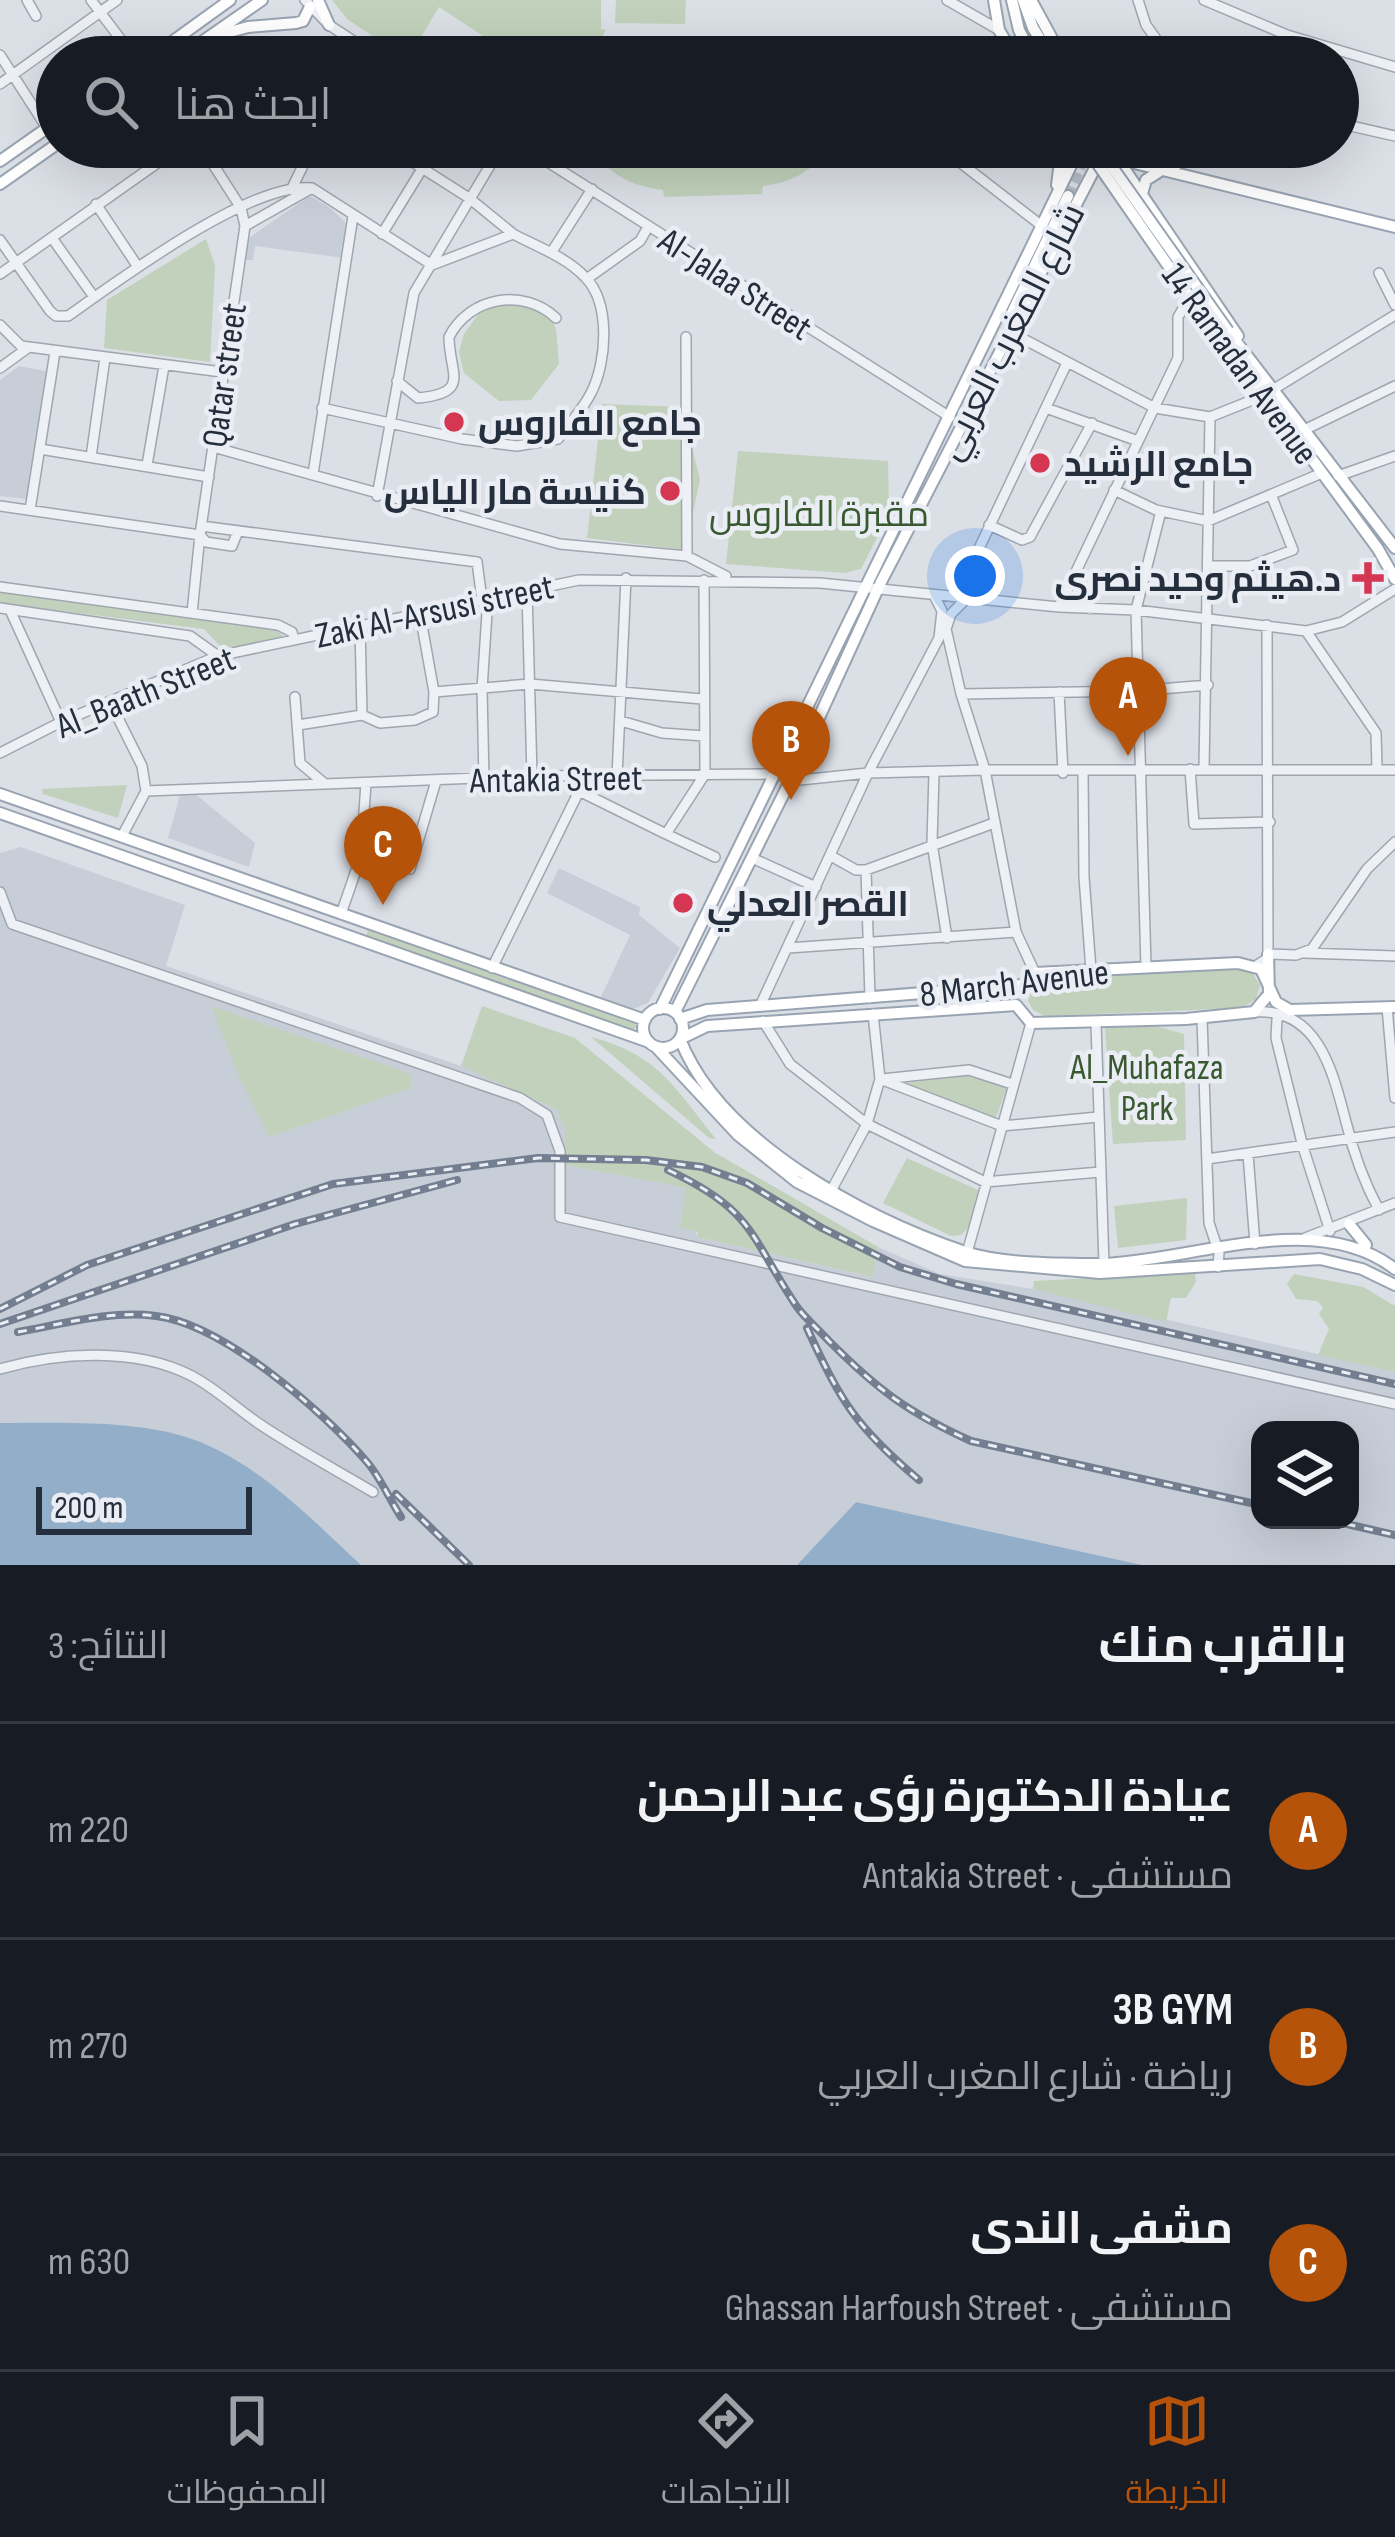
<!DOCTYPE html>
<html lang="ar">
<meta charset="utf-8">
<style>
:root{--surface:#171b24;--page:#242831;--text:#f1f3f6;--muted:#9ea1a6;--line:#363941;--accent:#b45309}
body{margin:0;font-family:"Sofia Sans Condensed",Cairo,sans-serif;background:var(--page);color:var(--text);direction:rtl}
.controls{position:absolute;right:36px;bottom:36px;display:grid;overflow:hidden;border-radius:24px;box-shadow:0 12px 48px #0002}
.controls button{width:108px;height:108px;display:grid;place-items:center;padding:0;border:0;border-bottom:3px solid var(--line);background:var(--surface);color:var(--text);font:60px sans-serif}
.scale{position:absolute;left:36px;bottom:30px;width:216px;box-sizing:border-box;padding-left:12px;border:6px solid #242e3d;border-top:0;font-size:33px;line-height:42px;white-space:nowrap;color:#242e3d;-webkit-text-stroke:9px #eaeef4;paint-order:stroke}
.you{position:absolute;left:975px;top:576px;width:42px;height:42px;margin:-30px;border:9px solid #fff;border-radius:50%;background:#1a73e8;box-shadow:0 0 0 18px #1a73e833}
.badge{display:grid;place-items:center;width:78px;height:78px;border-radius:50%;background:var(--accent);color:#fff;font-size:39px;font-weight:700}
.pin{position:absolute;translate:-50% -99px;filter:drop-shadow(0 3px 6px #0008)}
.pin::after{content:'';position:absolute;top:63px;width:42px;height:36px;background:inherit;clip-path:polygon(0 0,100% 0,50% 100%)}
.list{margin:0;padding:0;list-style:none}
h2{display:flex;justify-content:space-between;align-items:center;height:156px;margin:0;padding:0 48px;font-size:51px}
h2 small{font-size:39px;font-weight:400;color:var(--muted)}
.list li{display:grid;grid-template-columns:78px 1fr auto;gap:36px;align-items:center;box-sizing:border-box;height:216px;padding:0 48px;border-top:3px solid var(--line)}
.list b{display:block;font-size:45px;white-space:nowrap}
.list p{margin:0;font-size:39px;white-space:nowrap;color:var(--muted)}
.list em{font-size:39px;font-style:normal;color:var(--muted)}
.icon{flex:none;width:66px;height:66px;fill:none;stroke:currentColor;stroke-width:2;stroke-linecap:round;stroke-linejoin:round}
.map{position:relative;flex:none;width:1395px;height:1565px;overflow:hidden;direction:ltr}
.search{position:absolute;background:var(--surface);box-shadow:0 12px 48px #0002;left:36px;right:36px;top:36px;height:132px;display:flex;align-items:center;gap:30px;box-sizing:border-box;padding:0 42px;border-radius:66px;color:var(--muted);font-size:45px}
.sheet{height:804px;background:var(--surface)}
nav{display:flex;justify-content:space-around;align-items:center;box-sizing:border-box;height:168px;border-top:3px solid var(--line);background:var(--surface);font-size:33px;color:var(--muted)}
nav a{display:grid;justify-items:center;gap:6px}
nav .on{color:var(--accent)}
.map>svg:first-child{display:block}
.built{fill:#c8ced8;fill-rule:evenodd}
.green{fill:#c1d1bb}
.water{fill:#93aec9}
.lines{fill:none;stroke-linecap:round;stroke-linejoin:round}
.major-tunnel{stroke:#b6bcc4;stroke-width:10;stroke-dasharray:10 5;stroke-linecap:butt}
.minor-casing{stroke:#a0a6b0;stroke-width:12}
.major-casing{stroke:#99a4b2;stroke-width:14}
.minor{stroke:#edf0f4;stroke-width:9}
.major{stroke:#fff;stroke-width:10}
.rail-casing{stroke:#737f90;stroke-width:8}
.rail{stroke:#eaeef4;stroke-width:3;stroke-dasharray:9;stroke-linecap:butt}
.major-bridge-casing{stroke:#99a4b2;stroke-width:14;stroke-linecap:butt}
.major-bridge{stroke:#fff;stroke-width:10}
.poi-dot{fill:#d53651;stroke:#eaeef4;stroke-width:4.5}
.labels{text-anchor:middle;stroke-width:9;stroke-linejoin:round;paint-order:stroke}
.street-label{font-size:36px;fill:#242e3d;stroke:#eaeef4}
.poi-label{font-size:36px;font-weight:bold;fill:#242e3d;stroke:#eaeef4;text-anchor:start}
.park-label{font-size:36px;fill:#395931;stroke:#eaeef4}
</style>
<div class="map">
<svg width="1395" height="1565" viewBox="0 0 1395 1565">
<rect width="100%" height="100%" fill="#dbdfe6"/>
<path class="built" d="M310,196L329,207L349,226L344,258L255,246L253,260H246L247,239Z
M19,366L50,372L28,499L0,496V380Z
M194,793L255,843L249,867L168,838L180,795Z
M21,847L185,905L166,966L461,1066L556,1109L565,1129L567,1165L687,1188L697,1237L872,1277L878,1247L940,1274L1033,1289L1395,1372V1565H1142L856,1502L797,1565H361L250,1470L214,1448L181,1435L85,1423H0V853ZM1260,1430H1350V1520H1260Z
M559,868L640,907L639,915L680,948L648,1003L633,1009L601,997L630,935L547,893Z"/>
<path class="green" d="M332,0H601V29L606,30L590,57H515L439,7L409,57H404L347,19Z
M616,0H686L685,24L615,23Z
M769,36L793,42L813,57H609L635,42Z
M593,147H826C813,173 791,182 763,186L762,194L664,197L663,190C633,186 606,175 593,147Z
M206,239L215,266L210,362L104,348L107,300Z
M510,295L543,301L556,329L559,364L531,400L499,401L464,373L459,352L464,334L482,309Z
M602,404L682,407L700,480L685,550L587,538Z
M738,451L888,461L889,514L861,569L845,573L726,564Z
M0,589L275,629L283,636L225,651L204,629L14,605L0,602Z
M127,785L118,818L43,794L42,789Z
M368,930L635,1024L637,1026L633,1030L366,936Z
M1240,968L1252,973L1260,985L1256,999L1242,1008L1045,1016L1033,1010L1028,1001L1032,988L1043,980Z
M211,1006L406,1072L411,1076V1088L269,1137L239,1076Z
M482,1006L575,1038L714,1152L878,1247L873,1277L697,1237L698,1232L680,1228L686,1188L566,1165L565,1129L556,1109L461,1066Z
M1105,1027H1159L1184,1034L1186,1140L1113,1144Z
M591,1037C659,1055 674,1087 716,1139L709,1138Z
M968,1075L1007,1088L995,1120L906,1083Z
M907,1158L978,1190L971,1225L961,1235L951,1236L883,1203Z
M1187,1198L1186,1240L1118,1248L1114,1206Z
M1195,1273L1196,1282L1186,1298H1171L1166,1322L1033,1289L1034,1281Z
M1294,1274L1363,1287L1395,1306V1372L1318,1355L1329,1329L1319,1314L1323,1307L1317,1301L1296,1299L1287,1284Z"/>
<path class="water" d="M0,1423C57,1423 128,1420 183,1436C253,1457 309,1517 361,1565H0Z
M856,1502L1142,1565H797Z"/>
<g class="lines">
<path class="major-tunnel" d="M1068,196L1089,147"/>
<g class="minor-casing">
<path id="minor" d="M27,0L36,16
M91,0L134,57
M305,0L329,25L378,57
M947,0L999,30
M1138,0L1146,25L1169,57
M1204,0L1287,35L1395,67
M0,55L47,128
M0,84L117,0
M1338,123L1395,136
M389,147L469,198L512,233
M524,147L950,417
M944,150L1042,226
M293,186L312,147
M96,204L138,267
M245,226L312,188
M382,234L422,169
M52,238L94,297
M0,240L50,311L56,316H68C119,280 252,181 312,188L432,265L513,234C536,246 566,257 585,277C611,303 607,362 591,393C583,409 569,424 558,439L517,446L462,439L322,408
M551,253L592,189
M1379,273L1395,305
M0,274L180,147
M588,278L640,241L648,227
M0,325L21,346L29,347
M1010,332L1155,408L1210,417L1204,769
M686,337L687,556
M0,368L29,347L222,372
M397,381L418,398C472,393 449,373 449,337C469,297 523,287 556,318
M1274,389L1395,315
M1046,408L1138,441
M1210,417L1265,395
M1302,431L1395,386
M213,447L560,544L687,556L726,576
M40,449L209,477
M91,457L105,358
M147,465L164,366
M313,474L353,216
M1338,476L1395,456
M1114,490L1156,510L1208,521L1322,473
M377,496L414,293L501,147
M0,506L200,535L206,542L232,546L238,531
M30,510L55,352
M989,525L1022,540L1030,537L1092,423
M201,526L477,562L482,600
M1208,566H1250L1293,550L1272,497
M1075,573L1090,609
M704,580L705,774L666,834L715,857
M0,587L278,625L292,632L294,640
M527,591L532,776
M1059,607L1178,358V317L1188,300
M0,608L190,636L218,656
M10,610L61,722
M192,613L200,535L245,226L241,208L202,147
M420,614L434,692
M360,626L362,715
M1306,631L1376,733L1377,768
M1059,692L1063,773
M961,694L1137,691L1208,685
M295,697L300,763L324,783
M110,702L142,766L146,791
M621,721L662,733L704,736
M298,725L362,715L380,723L415,720L433,712L434,692L530,684L702,699
M0,753L61,722L218,656L579,580L820,583L1059,607L1136,610L1306,631L1342,622L1395,589
M1190,769L1194,824L1270,822
M1083,772L1084,877L1091,970
M934,773L932,843L947,938
M617,777L626,578
M484,779L482,689L488,598
M790,781L868,773L985,770H1395
M146,791L532,776L775,774
M581,792L666,834
M122,836L146,791
M361,856L410,869L436,781
M831,856L856,870H866L994,823
M752,858L816,887
M866,870L870,998
M0,892L12,924L520,1098L547,1115L560,1151V1217L1395,1404
M341,914L361,856L366,783
M788,948L1016,932
M1305,953L1395,956
M1268,954L1296,955L1312,949L1367,869L1395,842
M1257,965L1268,958L1267,625
M1146,967L1136,610L1161,511
M492,968L586,777
M1035,973L1016,932L985,770L961,694L946,629L951,614L966,599L974,559L1066,365
M760,1006L868,773L939,638L942,611L935,597
M1387,1007L1395,1098
M1254,1012C1319,1007 1333,1073 1346,1122C1353,1151 1365,1184 1379,1210
M1285,1012L1277,1019L1276,1038L1303,1147L1330,1231
M1202,1018L1209,1223L1219,1253L1218,1267
M763,1021L790,1064L867,1124L985,1182L1100,1172
M1096,1023L1104,1264
M880,1079L1002,1126L1098,1117
M882,1079L969,1070L1012,1084
M1248,1154L1255,1244
M1207,1159L1395,1132
M831,1191L867,1124L880,1079L873,1014
M1305,1238L1395,1203
M967,1253L1031,1023
M0,1369C59,1352 136,1347 192,1376C218,1390 237,1409 261,1425C297,1449 336,1470 373,1492"/>
</g>
<g class="major-casing">
<path id="major" d="M318,0L329,25
M994,0L999,30L1015,57
M1012,0L1019,30L1033,57
M1023,0L1033,28L1051,57
M1031,0L1062,57
M211,37L248,27L296,23L303,21L310,7
M151,57L230,0
M180,57L262,0
M1117,147L1175,167
M1117,158L1238,336
M0,161L57,121
M0,184L57,144
M1057,185L1062,147
M1141,197L1146,180L1160,171
M1011,315L1068,196
M1228,331L1395,548
M1221,342L1265,395L1378,549L1395,579
M0,794L645,1020
M0,813L649,1042
M1268,954L1269,994L1254,1012L1186,1019L1031,1023L1016,1005L707,1026L680,1039C720,1142 865,1218 965,1252C1001,1264 1064,1264 1102,1264C1192,1261 1316,1208 1395,1269
M643 1028a20 20 0 1 1 40 0a20 20 0 1 1-40 0Z
M660,1009L1080,147
M675,1012L790,781L881,582L1097,164L1114,158L1395,227
M680,1019L707,1010L1023,985L1035,973L1238,963L1261,969L1276,1002L1290,1010L1395,1007
M656,1047L738,1135L797,1182L873,1221L965,1261L1100,1273L1320,1259L1362,1269L1395,1285
M1349,1224L1366,1245"/>
</g>
<use href="#minor" class="minor"/>
<use href="#major" class="major"/>
<g class="rail-casing">
<path id="rail" d="M668,1170C755,1211 749,1235 797,1307C806,1319 819,1330 829,1341C878,1390 907,1412 971,1441L1260,1505
M0,1309L87,1265L333,1184L538,1158L646,1160L702,1167L747,1183L822,1228L900,1267L956,1284L1395,1384
M0,1324L295,1224L457,1180
M807,1328C841,1402 856,1427 919,1480
M18,1332C63,1324 110,1310 156,1316C223,1324 323,1411 367,1462C380,1477 390,1500 401,1517
M396,1494L469,1565
M1329,1520L1395,1535"/>
</g>
<use href="#rail" class="rail"/>
<g class="major-bridge-casing">
<path id="major-bridge" d="M1086,147L1221,342
M1098,147L1228,331"/>
</g>
<use href="#major-bridge" class="major-bridge"/>
</g>
<g class="poi-dot">
<circle cx="454" cy="422" r="12"/>
<circle cx="1040" cy="463" r="12"/>
<circle cx="670" cy="491" r="12"/>
<path d="M1362 560h12v12h12v12h-12v12h-12v-12h-12v-12h12z"/>
<circle cx="683" cy="903" r="12"/>
</g>
<g class="labels">
<g class="street-label">
<text transform="translate(736 283) rotate(33)" y="13">Al-Jalaa Street</text>
<text transform="translate(1010 331) rotate(-63)" y="13">شارع المغرب العربي</text>
<text transform="translate(1241 363) rotate(54)" y="13">14 Ramadan Avenue</text>
<text transform="translate(223 375) rotate(-82)" y="13">Qatar street</text>
<text transform="translate(434 610) rotate(-12)" y="13">Zaki Al-Arsusi street</text>
<text transform="translate(145 691) rotate(-22)" y="13">Al_Baath Street</text>
<text transform="translate(556 778) rotate(-1)" y="13">Antakia Street</text>
<text transform="translate(1014 982) rotate(-7)" y="13">8 March Avenue</text>
</g>
<g class="poi-label">
<text x="478" y="435">جامع الفاروس</text>
<text x="1064" y="476">جامع الرشيد</text>
<text x="646" y="504" text-anchor="end">كنيسة مار الياس</text>
<text x="1341" y="591" text-anchor="end">د.هيثم وحيد نصرى</text>
<text x="707" y="916">القصر العدلي</text>
</g>
<g class="park-label">
<text x="819" y="526">مقبرة الفاروس</text>
<text x="1147" y="1079">Al_Muhafaza<tspan x="1147" dy="41">Park</tspan></text>
</g>
</g>
</svg>
<div class="controls">
<button><svg class="icon" aria-label="layers" viewBox="0 0 24 24"><path d="M12 4l9 5-9 5-9-5zM3 14l9 5 9-5"/></svg></button>
</div>
<div class="scale">200 m</div>
<div class="you"></div>
<div class="pin badge" style="left:1128px;top:756px">A</div>
<div class="pin badge" style="left:791px;top:800px">B</div>
<div class="pin badge" style="left:383px;top:905px">C</div>
<div class="search"><svg class="icon" aria-label="search" viewBox="0 0 24 24"><circle cx="10" cy="10" r="6"/><path d="M15 15l6 6"/></svg>ابحث هنا</div>
</div>
<section class="sheet">
<h2>بالقرب منك<small>النتائج: 3</small></h2>
<ul class="list">
<li><span class="badge">A</span><div><b>عيادة الدكتورة رؤى عبد الرحمن</b><p>مستشفى · Antakia Street</p></div><em>220 m</em></li>
<li><span class="badge">B</span><div><b>3B GYM</b><p>رياضة · شارع المغرب العربي</p></div><em>270 m</em></li>
<li><span class="badge">C</span><div><b>مشفى الندى</b><p>مستشفى · Ghassan Harfoush Street</p></div><em>630 m</em></li>
</ul>
</section>
<nav>
<a class="on"><svg class="icon" aria-label="map" viewBox="0 0 24 24"><path d="M3 6l6-2 6 2 6-2v14l-6 2-6-2-6 2zM9 4v14M15 6v14"/></svg>الخريطة</a>
<a><svg class="icon" aria-label="directions" viewBox="0 0 24 24"><path d="M12 3l9 9-9 9-9-9zM9 14v-3h6M13 9l2 2-2 2"/></svg>الاتجاهات</a>
<a><svg class="icon" aria-label="saved" viewBox="0 0 24 24"><path d="M7 4h10v16l-5-4-5 4z"/></svg>المحفوظات</a>
</nav>
